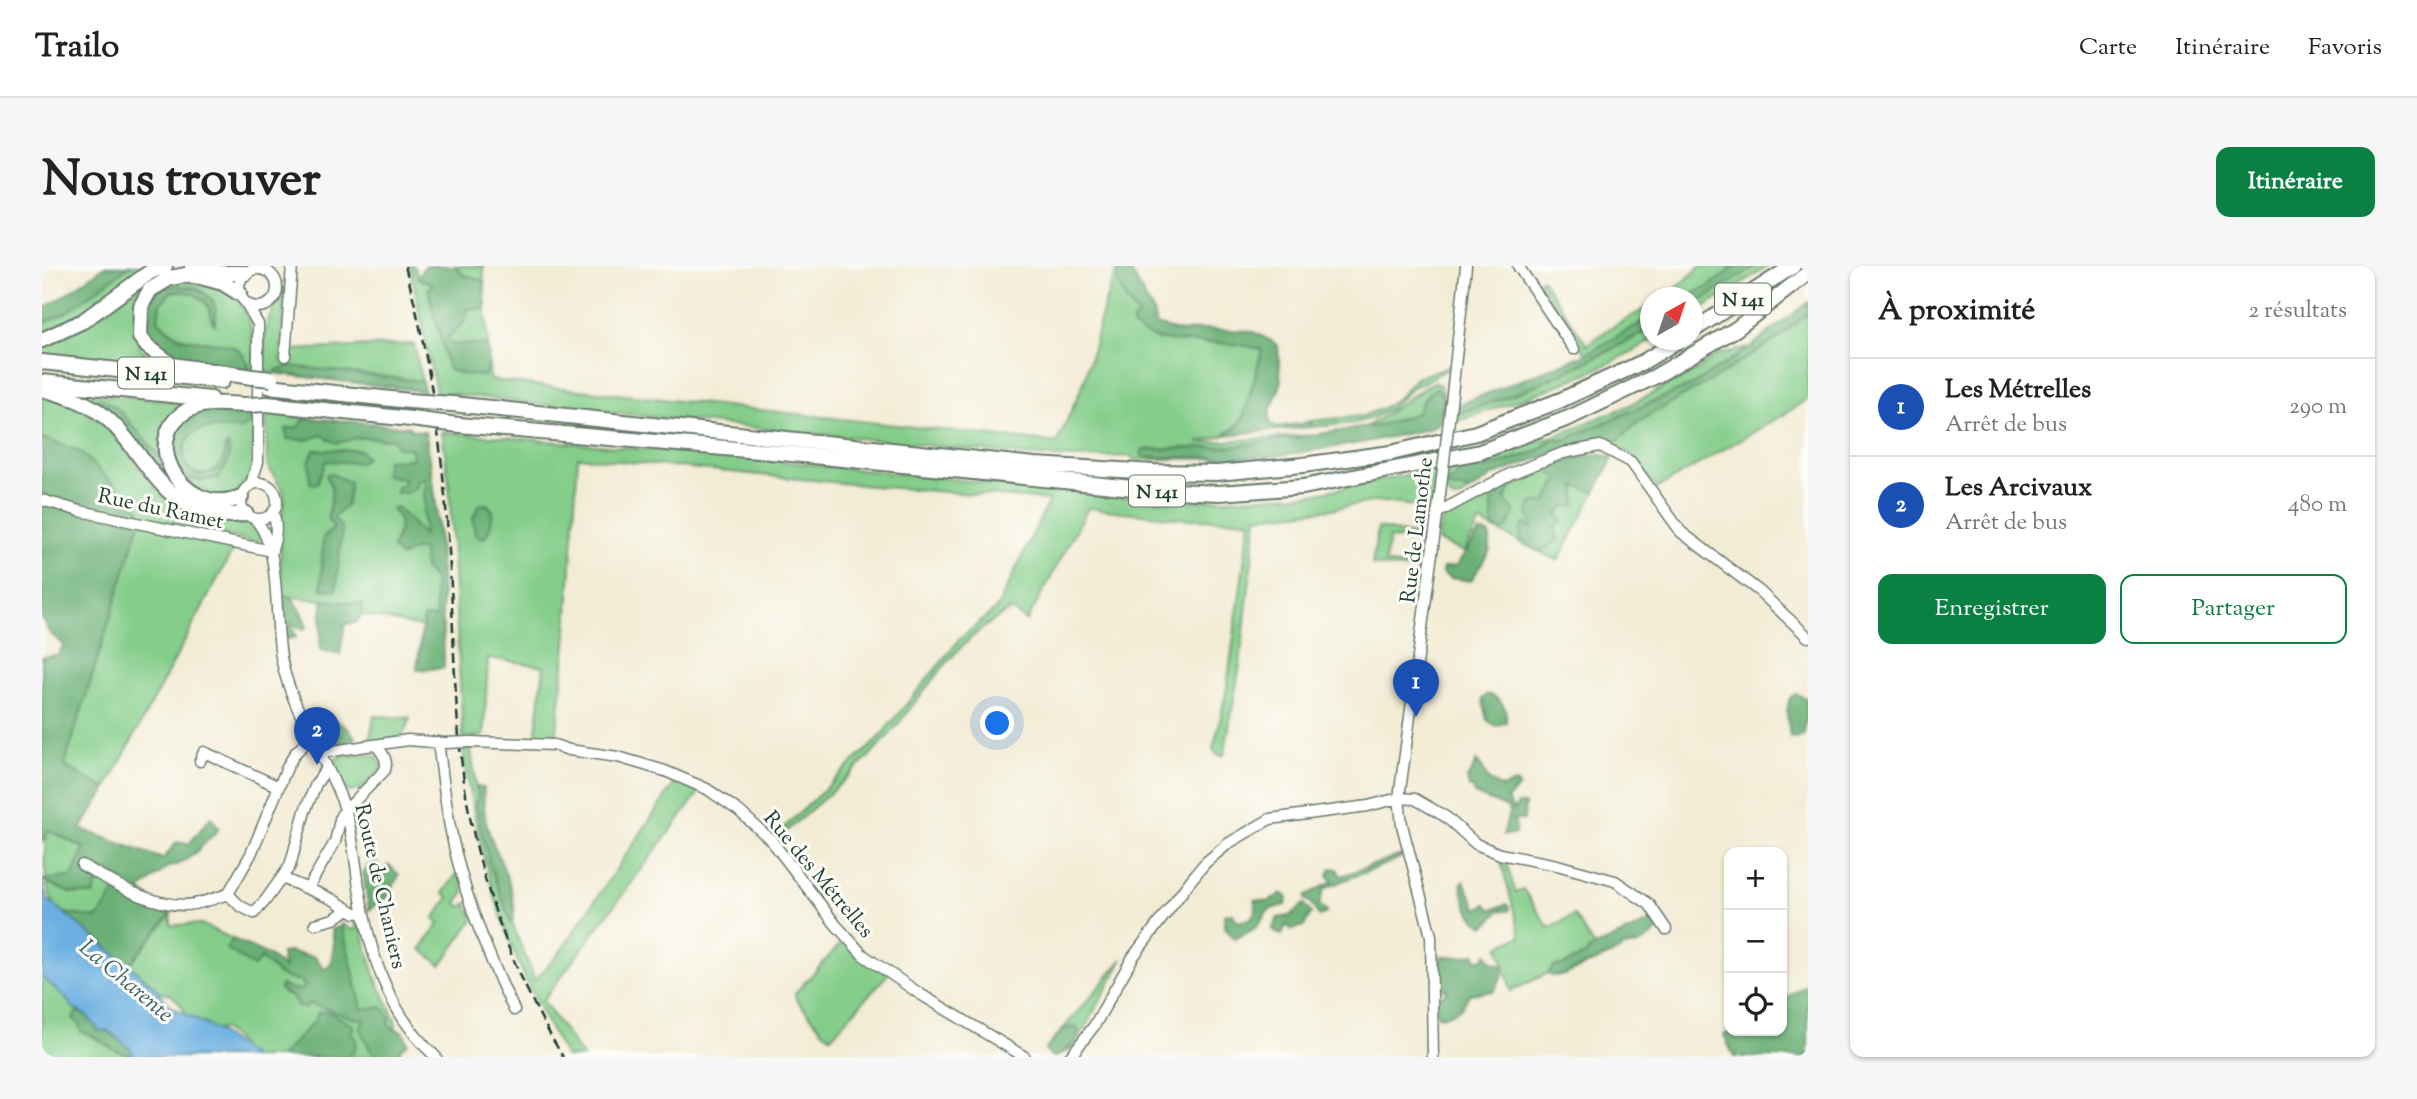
<!DOCTYPE html>
<html lang="fr">
<meta charset="utf-8">
<style>
:root{--surface:#fff;--page:#f6f6f6;--text:#222;--muted:#767676;--line:#e0e0e0;--accent:#0b8043}
body{margin:0;font-family:"Sorts Mill Goudy",serif;background:var(--page);color:var(--text)}
.controls{position:absolute;right:21px;bottom:21px;display:grid;overflow:hidden;border-radius:14px;box-shadow:0 2px 5px #0004}
.controls button{width:63px;height:63px;display:grid;place-items:center;padding:0;border:0;border-bottom:2px solid var(--line);background:var(--surface);color:var(--text);font:35px sans-serif}
.compass{position:absolute;left:1598px;top:21px;width:63px;height:63px;border-radius:50%;background:var(--surface);box-shadow:0 2px 5px #0004;rotate:40deg}
.you{position:absolute;left:956px;top:458px;width:24px;height:24px;margin:-18px;border:5px solid #fff;border-radius:50%;background:#1a73e8;box-shadow:0 0 0 10px #1a73e833}
.badge{display:grid;place-items:center;width:46px;height:46px;border-radius:50%;background:var(--accent);color:#fff;font-size:23px;font-weight:700}
.pin{position:absolute;translate:-50% -58px;filter:drop-shadow(0 2px 4px #0008)}
.pin::after{content:'';position:absolute;top:37px;width:24px;height:21px;background:inherit;clip-path:polygon(0 0,100% 0,50% 100%)}
.list{margin:0;padding:0;list-style:none}
h2{display:flex;justify-content:space-between;align-items:center;height:91px;margin:0;padding:0 28px;font-size:30px}
h2 small{font-size:23px;font-weight:400;color:var(--muted)}
.list li{display:grid;grid-template-columns:46px 1fr auto;gap:21px;align-items:center;box-sizing:border-box;height:98px;padding:0 28px;border-top:2px solid var(--line)}
.list b{display:block;font-size:26px;white-space:nowrap}
.list p{margin:0;font-size:23px;white-space:nowrap;color:var(--muted)}
.list em{font-size:23px;font-style:normal;color:var(--muted)}
.actions{display:flex;gap:14px;padding:21px 28px}
.actions a{flex:1;padding:16px 0;border:2px solid var(--accent);border-radius:14px;text-align:center;font-size:24px;color:var(--accent)}
.actions .main{background:var(--accent);color:#fff}
.icon{flex:none;width:38px;height:38px;fill:none;stroke:currentColor;stroke-width:2;stroke-linecap:round;stroke-linejoin:round}
.map{position:relative;flex:none;width:1766px;height:791px;overflow:hidden;border-radius:14px}
header{display:flex;align-items:center;gap:42px;box-sizing:border-box;height:98px;padding:0 35px;background:var(--surface);border-bottom:2px solid var(--line)}
header strong{font-size:33px}
nav{display:flex;gap:38px;margin-inline-start:auto;font-size:24px}
.intro{display:flex;align-items:center;justify-content:space-between;box-sizing:border-box;height:168px;padding:0 42px}
h1{margin:0;font-size:49px}
.button{padding:18px 32px;border-radius:14px;background:var(--accent);color:#fff;font-size:24px;font-weight:700}
main{display:flex;gap:42px;padding:0 42px}
aside{flex:1;background:var(--surface);border-radius:14px;box-shadow:0 2px 5px #0004}
.map>svg:first-child{display:block}
.green{fill:#84cd8a;stroke:#52855f;stroke-width:2}
.forest{fill:#6bb076;stroke:#457655;stroke-width:2}
.water{fill:#6cb0e1;stroke:#46768a;stroke-width:2}
.lines{fill:none;stroke-linecap:round;stroke-linejoin:round}
.minor-casing{stroke:#697a6c;stroke-width:13}
.highway-casing{stroke:#697a6c;stroke-width:18}
.minor{stroke:#fff;stroke-width:10}
.highway{stroke:#fff;stroke-width:14}
.rail{stroke:#1f3d34;stroke-width:2.5;stroke-dasharray:10 5;stroke-linecap:butt}
.minor-bridge-casing{stroke:#697a6c;stroke-width:13;stroke-linecap:butt}
.highway-bridge-casing{stroke:#697a6c;stroke-width:18;stroke-linecap:butt}
.minor-bridge{stroke:#fff;stroke-width:10}
.highway-bridge{stroke:#fff;stroke-width:14}
.labels{text-anchor:middle;stroke-width:6;stroke-linejoin:round;paint-order:stroke}
.shield{fill:#fdfcf7;stroke:#62766e;stroke-width:2}
.shield-label{font-size:19px;font-weight:bold;fill:#1f3d34}
.street-label{font-size:21px;fill:#1f3d34;stroke:#fdfcf7}
.water-label{font-size:23px;font-style:italic;fill:#366068;stroke:#fdfcf7}
</style>
<header>
<strong>Trailo</strong>
<nav><a>Carte</a><a>Itinéraire</a><a>Favoris</a></nav>
</header>
<div class="intro"><h1>Nous trouver</h1><a class="button">Itinéraire</a></div>
<main>
<div class="map">
<svg width="1766" height="791" viewBox="0 0 1766 791">
<rect width="100%" height="100%" fill="#fdfcf7"/>
<filter id="ink" filterUnits="userSpaceOnUse"><feTurbulence type="fractalNoise" baseFrequency=".0143" numOctaves="2"/><feDisplacementMap in="SourceGraphic" scale="14" xChannelSelector="R" yChannelSelector="G"/><feConvolveMatrix kernelMatrix="1 2 1 2 8 2 1 2 1" color-interpolation-filters="sRGB"/></filter>
<filter id="wash" filterUnits="userSpaceOnUse"><feTurbulence type="fractalNoise" baseFrequency=".00686" numOctaves="4" result="noise"/><feDisplacementMap in="SourceGraphic" scale="28" xChannelSelector="R" yChannelSelector="G"/><feGaussianBlur stdDeviation="1.57" result="paint"/><feColorMatrix in="noise" values="0 0 0 0 0 0 0 0 0 0 0 0 0 0 0 0 0 1.4 0 .05"/><feComposite in="paint" operator="in"/></filter>
<g filter="url(#wash)">
<rect width="100%" height="100%" fill="#f3ecd5"/>
<path class="green" d="M87,0H108L49,44L0,69V58L25,46Z
M368,0H372L376,11L383,0H441L448,114L1015,177L1042,116L1063,37L1076,0C1077,30 1098,52 1115,74C1147,75 1191,73 1220,84C1212,112 1209,155 1183,169C1175,173 1163,173 1156,177L1269,169L1196,180L1101,184L1099,188L1102,191H1229L1093,194L1089,190L1033,192L981,189L627,153L394,126Z
M1659,0H1693L1668,20L1646,31L1624,32Z
M1714,0H1726L1651,49V40Z
M126,6L98,81L118,100L0,90V80C48,66 80,23 126,6Z
M1500,13L1545,79L1568,62L1608,40V52L1544,88L1496,15Z
M138,15C150,17 165,17 176,21C213,36 211,73 213,106L208,104L205,96C180,87 130,74 116,53L118,39L129,26C159,22 164,33 173,58C176,42 165,33 156,21L136,20L120,23Z
M242,29L239,94L241,97H247L250,84L372,78L382,125L222,106C223,71 218,57 242,29Z
M1766,47V132L1748,145L1614,223C1592,189 1591,181 1548,176L1576,175L1596,156L1675,111L1737,71Z
M1608,63V74H1611C1551,110 1482,132 1416,155L1414,148C1482,128 1546,97 1608,63Z
M1707,82L1650,119L1519,175L1513,170L1496,185L1440,203C1435,215 1416,249 1403,224L1408,199L1513,170L1586,140L1657,103L1676,88Z
M1407,100L1406,103L1370,122L1348,143L1331,152L1312,157L1269,161L1270,158L1268,155L1321,150L1341,142L1358,130L1374,112Z
M1392,116L1398,119L1404,134L1399,146L1401,131L1395,122C1383,128 1379,136 1375,147L1339,159L1323,161C1348,149 1367,129 1392,116Z
M0,128C46,138 70,164 97,200C111,219 125,239 147,248C175,259 204,240 219,272L215,277L87,247L37,185L0,172Z
M51,128L151,137L118,177V191L125,209L182,242L193,238L195,245H177L129,223L47,135Z
M224,148L368,161L369,164L383,166C399,244 399,323 402,402L375,404L380,361L320,349V338L239,330L238,254L243,234L241,225L225,199Z
M209,149H212L211,200L207,212L190,231L183,232L149,221L145,211L176,212L185,198L183,181C183,191 181,199 172,204C140,224 129,170 161,163C173,160 187,164 200,163L208,157Z
M400,166L696,191L1131,236L1270,228L1394,203L1387,281L1377,279V276L1347,272L1343,297L1375,302L1377,286L1386,288L1384,306L1330,299L1336,262L1382,271L1385,242L1335,235L1290,243L1215,251L1198,399L1182,489L1177,490L1171,484L1184,428L1208,254L1145,253L1046,242L985,355L969,344C911,373 881,432 839,478C809,511 773,539 740,569L735,568L836,473L918,373L956,341L1007,234L829,220L536,191L524,379L514,475L493,474L502,400L446,392L442,470L421,472L407,217Z
M1556,188L1571,192L1516,295L1438,256L1422,286L1396,275C1397,267 1397,256 1404,250C1412,243 1424,238 1433,233C1471,213 1514,195 1556,188Z
M98,256L194,278L64,523L22,500Z
M332,450L368,452C362,476 353,473 331,476L328,473Z
M428,476L434,521L455,620L493,714L516,689L637,511L661,521L501,735L541,791H524C476,710 447,630 430,537C428,527 420,494 422,485C422,484 427,476 428,476Z
M328,489H334L341,501L319,524C314,525 307,527 302,524C296,520 287,498 293,493C300,487 319,489 328,489Z
M6,564L42,582L31,611L1,615L28,627L60,604L81,615L56,652C46,651 33,651 23,647C0,637 0,588 6,564Z
M1458,592H1463L1473,626L1481,623L1507,662L1532,649L1554,684L1469,725L1457,680L1479,670Z
M417,605L422,626L415,637L419,641L425,637L431,654L399,699L379,683L397,658L392,653L407,631L401,627Z
M129,648V659L159,658L199,677L212,701L219,692L237,709L255,712L263,719L260,724L247,723L240,719L242,728L311,752L323,753C320,765 326,783 335,791H306L313,784L308,767L312,760L289,747H276L273,755L238,791H211L201,785L194,774L181,763L174,764L145,749L137,736L128,728L118,727L87,699Z
M314,652L317,654L334,713L353,753L354,763L346,760L320,743L299,657L310,664L315,663L312,656Z
M805,671L847,707L789,771L781,765L754,733L753,727Z
M1081,693L1033,780L1014,791L1029,780L1034,761L1021,763Z
M0,698L122,791H0Z"/>
<path class="forest" d="M63,0H87L25,46L0,58V43L22,30Z
M383,0H414L420,8L442,15L444,43H426L423,55L404,74L411,78L444,79L447,96L443,110L419,108L406,103L386,24L391,18L376,12Z
M1076,0H1086L1111,46L1114,59L1139,66L1158,63L1209,65L1228,74L1236,80L1239,118L1228,145V157L1235,161C1246,158 1258,160 1268,155L1270,158L1269,161L1183,169L1184,167L1193,163L1201,153L1220,84C1183,69 1119,87 1091,60V54L1096,50C1093,44 1090,41 1086,37C1081,31 1082,24 1075,19Z
M1693,0H1714L1651,40L1650,32L1646,31L1668,20Z
M136,20C159,21 179,31 173,58L170,56C169,32 151,23 128,26L118,39L116,53C136,84 165,70 192,81C201,85 205,96 208,104C168,99 89,101 106,40C110,26 123,21 136,20Z
M1766,36V47L1737,71L1675,111L1596,156L1576,175L1548,176L1487,196L1450,210L1431,224L1407,222L1406,216L1413,213L1417,203L1426,199L1441,203L1468,195L1496,185L1513,170L1519,175L1650,119L1707,82Z
M1608,52V63C1546,97 1482,128 1414,148L1416,139L1544,88Z
M249,100L380,115L382,125L234,107V104Z
M1395,122L1401,131L1398,156L1387,163L1318,177L1229,191H1102L1099,188L1101,184L1196,180L1339,159L1375,147C1380,136 1383,128 1395,122Z
M54,133L62,134L76,143L118,191L120,207L117,209L52,136Z
M163,144L189,145L209,149L208,157L200,163C187,164 173,160 161,163C129,170 140,224 172,204C181,199 183,191 183,181L186,179C191,191 183,202 176,212L159,215L147,211L151,218L145,217C132,200 120,171 142,155C148,150 156,147 163,144Z
M264,152L368,161L369,164L383,166C399,244 399,323 402,402L375,404L382,351L394,352L392,313L382,302L381,284H372L358,291L350,282C357,266 363,257 350,243L355,241L381,269L383,212L374,216L375,221L365,227H354L355,221L361,219L362,213L343,209L345,194L371,193L370,183L355,181L351,173C340,173 328,171 316,172C297,174 301,183 280,169L265,174L245,173L244,163L256,161Z
M0,172L37,185L98,243L96,247H87L78,252L98,256L22,500L64,523L39,563L121,593L135,576L147,578L169,551L177,563C163,576 146,599 126,601L98,624L129,648L87,699L22,647L56,652L80,615L60,604L51,629L28,627L0,614L30,611L42,582L6,564L0,577V391L16,389L22,379L8,367L0,353Z
M272,184H318L324,191L318,197L284,195L275,218L268,217L267,196Z
M1556,188L1571,192L1553,226L1534,220V240H1523L1515,249L1521,256L1513,261L1516,274L1498,286L1480,277L1478,264L1482,258L1490,262L1486,245L1491,236L1503,237L1517,213L1509,207L1508,201L1535,192Z
M287,207L308,216L305,238L292,252L300,262L294,324L279,323L281,272L292,262L286,253L290,223L284,210Z
M1466,217L1469,222L1463,234L1473,247L1465,262L1459,266L1451,262L1449,225Z
M445,238L451,245L448,263L442,272L433,269L431,253L437,239Z
M1443,266L1448,269V284L1429,315L1408,312L1400,307L1401,302L1414,300L1437,267Z
M239,330L249,331L258,343L265,360L262,364L249,358L254,371L245,373Z
M280,334L321,338L320,349L314,357L303,358L298,388L278,385Z
M1446,428C1460,433 1465,441 1464,456L1454,460L1445,454L1440,433Z
M1754,428L1764,432L1765,444L1762,468L1757,472L1748,471L1745,447L1747,434Z
M278,449C291,453 306,458 313,472L310,479L288,480L279,470Z
M1434,495L1441,502L1446,514L1460,522L1474,517L1477,520L1465,534L1472,544L1476,538H1483L1482,554H1471L1474,559L1473,568L1461,569L1467,547L1466,542L1432,528L1431,521L1427,522L1425,512L1430,506Z
M434,521L442,522C440,536 443,558 449,572C456,590 481,640 469,657L448,600L433,537L436,530Z
M1362,588L1358,592C1333,604 1307,611 1282,623L1277,639L1284,644L1285,647L1277,650L1268,636L1264,634L1263,630L1291,615L1286,609L1289,602L1295,603L1299,610Z
M330,595L335,597L339,605L347,599L357,609L344,633L327,644L321,607Z
M1422,615L1435,643L1444,638L1449,644L1465,638L1468,642L1467,645L1458,644L1444,660C1428,656 1422,633 1419,618Z
M1240,627L1245,631L1244,639C1223,644 1228,642 1217,658C1211,665 1200,669 1192,673L1183,661V649L1190,647L1196,656L1208,653L1214,645L1213,634L1226,636Z
M1262,638L1269,647L1262,660L1250,664L1244,659L1240,669L1232,666L1231,662L1236,652L1248,650Z
M1614,653L1617,657L1616,663L1610,670L1597,679L1582,681L1573,687L1522,709L1509,710L1506,707L1513,700H1520L1545,688L1546,684Z
M300,660L320,743L340,741L348,751L346,760L361,766L366,777L357,785L361,791H335L329,785L318,763L322,753L311,752L266,737L264,742L256,741L251,732L238,723L239,719L247,723L260,724L263,719L255,713L252,715L237,709L219,692L212,701L184,682L191,673L226,689L242,702L239,687L247,686L273,691L283,703L289,698L292,678L290,663Z
M1433,688L1435,694L1442,692L1445,688L1450,696L1460,699L1461,708L1452,725L1427,728C1419,745 1417,745 1399,751L1394,748V734L1406,725L1394,720L1393,713L1398,705L1399,690L1419,691Z
M1766,718V791H1692L1682,769L1690,765H1740V734Z
M35,746L44,748L57,765L65,764L89,783L90,789C66,786 60,771 39,766L36,757L31,752Z
M276,746L289,747L312,760L309,767L314,772L313,784L306,791H238L273,755Z
M1034,761L1037,767L1029,780L1014,791L1008,790L1003,784L1021,763Z"/>
<path class="water" d="M0,616L5,633L112,720L128,740L173,763L211,791H92L89,783L65,764L57,765C54,760 50,755 46,751C39,744 29,745 25,733L0,711Z"/>
</g>
<g filter="url(#ink)">
<g class="lines">
<g class="minor-casing">
<path id="minor" d="M1476,0L1532,83
M197 22a19 19 0 1 1 38 0a19 19 0 1 1-38 0Z
M204,37L216,58V196L209,218
M243,90L250,0
M1409,137L1424,0
M199 235a18 18 0 1 1 36 0a18 18 0 1 1-36 0Z
M0,234L38,245L230,285
M1395,247L1468,208L1521,187L1558,180L1589,196L1639,266L1717,325L1766,371
M213,253C241,284 231,354 240,396C251,448 286,493 303,543C311,567 313,595 317,621C327,685 345,747 394,791
M230,284C234,272 236,259 231,247
M396,476C400,505 403,533 408,561C420,624 444,686 472,744
M428,476L512,479L527,484L576,491L623,505L665,523L697,545L729,574L794,659L821,689L878,728L983,791
M277,487L366,474L402,477
M158,495L162,486L237,521
M40,599C72,617 105,639 143,639C157,639 173,632 186,628L209,588L246,499L254,486L270,471
M240,612L290,633L313,647L321,646
M266,622L293,576L299,549L343,504C346,494 341,488 335,480
M186,628L198,640L212,647L223,635L248,600L263,545L274,518L285,502
M273,658L292,653L306,643
M1028,791L1052,760L1091,691L1149,614L1163,597L1187,577L1228,553L1326,540L1357,532L1373,533L1404,551L1434,578L1458,588L1515,599L1573,615L1607,638L1624,663
M1391,791L1389,670L1360,559L1357,532L1398,228"/>
</g>
<g class="highway-casing">
<path id="highway" d="M150,0L179,7H204
M197,27L181,17L159,11L144,9L128,12L108,24L99,40L98,71L105,80L130,99L210,111
M1650,65L1751,0
M0,74L41,55L108,6L123,0
M0,96L180,115
M0,116L169,133
M227,120L368,135
M0,123C26,130 48,136 68,155C107,192 117,240 177,248C186,249 195,250 203,247
M225,138L369,153
M410,138L993,199L1112,206L1175,207L1261,199L1349,187L1434,167L1519,134L1601,96L1637,74
M417,159L740,187L1111,224L1177,227L1261,221L1438,186L1529,151L1614,110L1694,63L1766,7
M199,231C138,256 89,162 156,140C172,135 189,139 205,139"/>
</g>
<use href="#minor" class="minor"/>
<use href="#highway" class="highway"/>
<path class="rail" d="M363,0C390,99 403,201 408,303C413,385 412,470 428,551C445,636 476,716 521,791"/>
<g class="minor-bridge-casing">
<path id="minor-bridge" d="M1398,228L1409,137
M403,477L428,476"/>
</g>
<g class="highway-bridge-casing">
<path id="highway-bridge" d="M210,111L229,113
M368,135L410,138
M205,139L225,138
M369,153L417,159"/>
</g>
<use href="#minor-bridge" class="minor-bridge"/>
<use href="#highway-bridge" class="highway-bridge"/>
</g>
</g>
<g class="labels">
<g class="shield">
<rect x="1673" y="17.5" width="56" height="31" rx="5"/>
<rect x="76" y="91.5" width="56" height="31" rx="5"/>
<rect x="1087" y="209.5" width="56" height="31" rx="5"/>
</g>
<g class="shield-label">
<text x="1701" y="40">N 141</text>
<text x="104" y="114">N 141</text>
<text x="1115" y="232">N 141</text>
</g>
<g class="street-label">
<text transform="translate(119 242) rotate(12)" y="7">Rue du Ramet</text>
<text transform="translate(1374 264) rotate(-83)" y="7">Rue de Lamothe</text>
<text transform="translate(777 608) rotate(50)" y="7">Rue des Métrelles</text>
<text transform="translate(339 620) rotate(77)" y="7">Route de Chaniers</text>
</g>
<g class="water-label">
<text transform="translate(85 714) rotate(40)" y="8">La Charente</text>
</g>
</g>
</svg>
<div class="controls">
<button>+</button>
<button>−</button>
<button><svg class="icon" aria-label="locate" viewBox="0 0 24 24"><circle cx="12" cy="12" r="6"/><path d="M12 2v4M12 18v4M2 12h4M18 12h4"/></svg></button>
</div>
<svg class="compass" viewBox="-18 -18 36 36"><path d="M0-13l5 13h-10z" fill="#e53935"/><path d="M0 13l5-13h-10z" fill="#767676"/></svg>
<div class="you"></div>
<div class="pin badge" style="left:1374px;top:451px;background:#1a4fb4">1</div>
<div class="pin badge" style="left:275px;top:499px;background:#1a4fb4">2</div>
</div>
<aside>
<h2>À proximité<small>2 résultats</small></h2>
<ul class="list">
<li><span class="badge" style="background:#1a4fb4">1</span><div><b>Les Métrelles</b><p>Arrêt de bus</p></div><em>290 m</em></li>
<li><span class="badge" style="background:#1a4fb4">2</span><div><b>Les Arcivaux</b><p>Arrêt de bus</p></div><em>480 m</em></li>
</ul>
<div class="actions"><a class="main">Enregistrer</a><a>Partager</a></div>
</aside>
</main>
